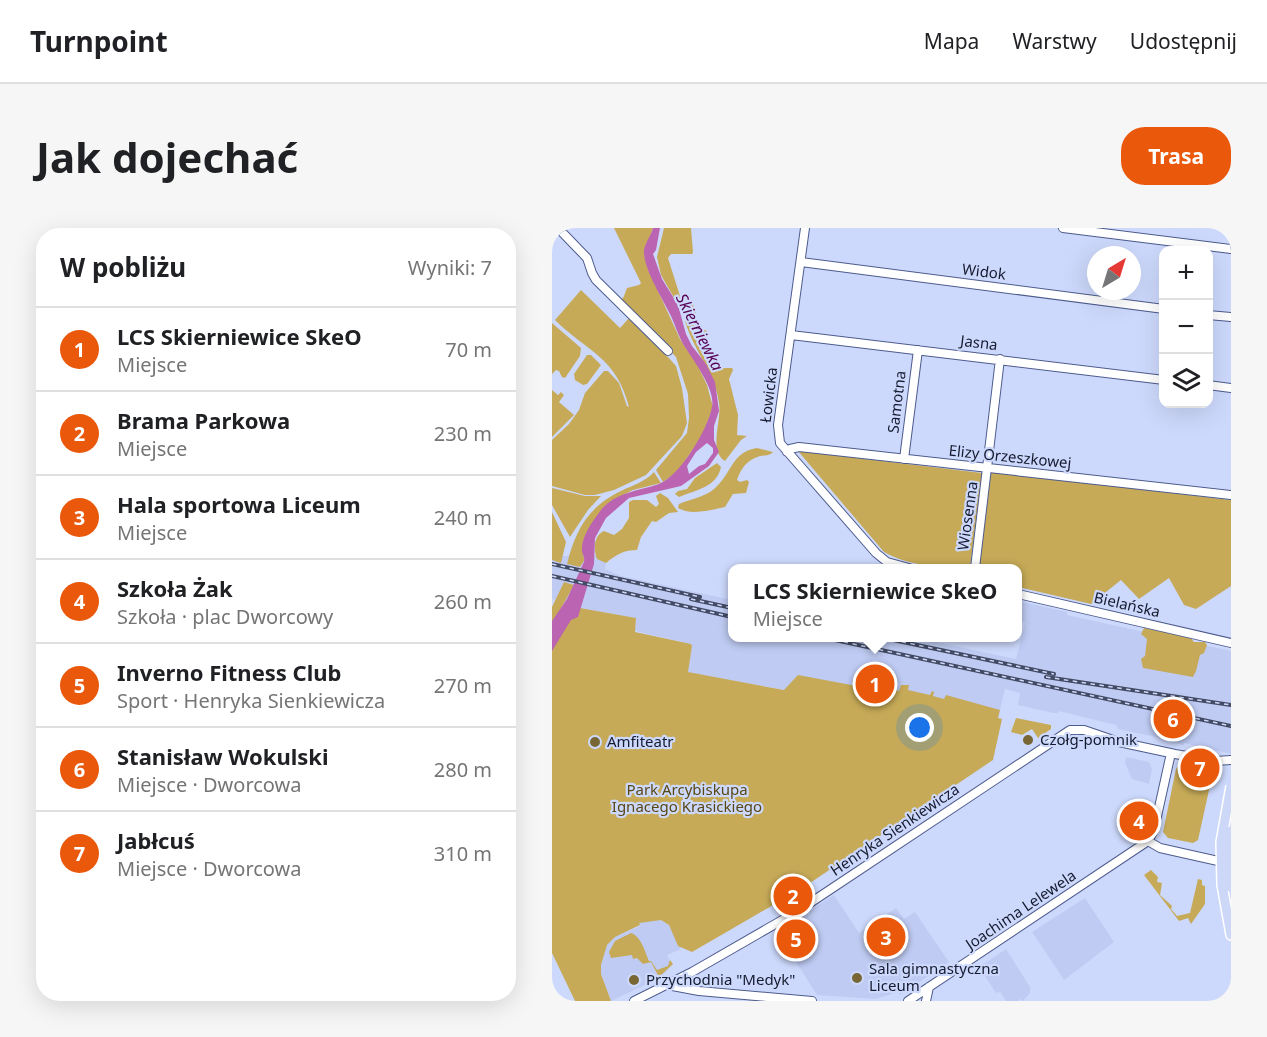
<!DOCTYPE html>
<html lang="pl">
<meta charset="utf-8">
<style>
:root{--surface:#fff;--page:#f6f6f6;--text:#202124;--muted:#757577;--line:#e0e0e0;--accent:#ea580c}
body{margin:0;font-family:"Noto Sans",sans-serif;background:var(--page);color:var(--text)}
.controls{position:absolute;right:18px;top:18px;display:grid;overflow:hidden;border-radius:12px;box-shadow:0 6px 24px #0002}
.controls button{width:54px;height:54px;display:grid;place-items:center;padding:0;border:0;border-bottom:2px solid var(--line);background:var(--surface);color:var(--text);font:30px sans-serif}
.compass{position:absolute;left:535px;top:18px;width:54px;height:54px;border-radius:50%;background:var(--surface);box-shadow:0 6px 24px #0002;rotate:38deg}
.you{position:absolute;left:368px;top:500px;width:21px;height:21px;margin:-15px;border:4px solid #fff;border-radius:50%;background:#1a73e8;box-shadow:0 0 0 9px #1a73e833}
.badge{display:grid;place-items:center;width:39px;height:39px;border-radius:50%;background:var(--accent);color:#fff;font-size:20px;font-weight:700}
.pin{position:absolute;translate:-50% -50%;border:3px solid #fff;box-shadow:0 2px 6px #0006}
.popup{position:absolute;left:176px;top:336px;width:294px;height:78px;box-sizing:border-box;display:grid;place-content:center;border-radius:12px;background:var(--surface);filter:drop-shadow(0 2px 4px #0005);font-size:20px;white-space:nowrap;color:var(--muted)}
.popup b{font-size:22px;color:var(--text)}
.popup::after{content:'';position:absolute;left:50%;top:100%;margin-left:-12px;border:12px solid transparent;border-top-color:var(--surface)}
.list{margin:0;padding:0;list-style:none}
h2{display:flex;justify-content:space-between;align-items:center;height:78px;margin:0;padding:0 24px;font-size:26px}
h2 small{font-size:20px;font-weight:400;color:var(--muted)}
.list li{display:grid;grid-template-columns:39px 1fr auto;gap:18px;align-items:center;box-sizing:border-box;height:84px;padding:0 24px;border-top:2px solid var(--line)}
.list b{display:block;font-size:22px;white-space:nowrap}
.list p{margin:0;font-size:20px;white-space:nowrap;color:var(--muted)}
.list em{font-size:20px;font-style:normal;color:var(--muted)}
.icon{flex:none;width:33px;height:33px;fill:none;stroke:currentColor;stroke-width:2;stroke-linecap:round;stroke-linejoin:round}
.map{position:relative;flex:none;width:679px;height:773px;overflow:hidden;border-radius:24px}
header{display:flex;align-items:center;gap:36px;box-sizing:border-box;height:84px;padding:0 30px;background:var(--surface);border-bottom:2px solid var(--line)}
header strong{font-size:28px}
nav{display:flex;gap:33px;margin-inline-start:auto;font-size:21px}
.intro{display:flex;align-items:center;justify-content:space-between;box-sizing:border-box;height:144px;padding:0 36px}
h1{margin:0;font-size:42px}
.button{padding:15px 27px;border-radius:24px;background:var(--accent);color:#fff;font-size:21px;font-weight:700}
main{display:flex;gap:36px;padding:0 36px}
aside{flex:1;background:var(--surface);border-radius:24px;box-shadow:0 6px 24px #0002}
.map>svg:first-child{display:block}
.built{fill:#bfcbf3}
.green{fill:#c6aa58}
.water{fill:#ba64b2;fill-rule:evenodd}
.lines{fill:none;stroke-linecap:round;stroke-linejoin:round}
.minor-casing{stroke:#4d5b8e;stroke-width:10}
.major-casing{stroke:#fff;stroke-width:12}
.minor{stroke:#fff;stroke-width:8}
.major{stroke:#cdd8f8;stroke-width:9}
.rail-casing{stroke:#434a63;stroke-width:4}
.rail{stroke:#cdd9fc;stroke-width:1.5;stroke-dasharray:4.5;stroke-linecap:butt}
.major-bridge-casing{stroke:#fff;stroke-width:12;stroke-linecap:butt}
.major-bridge{stroke:#cdd8f8;stroke-width:9}
.poi-dot{fill:#786735;stroke:#cdd9fc;stroke-width:2}
.labels{text-anchor:middle;stroke-width:4.5;stroke-linejoin:round;paint-order:stroke}
.street-label{font-size:15px;fill:#151a2f;stroke:#cdd9fc}
.poi-label{font-size:15px;fill:#151a2f;stroke:#cdd9fc;text-anchor:start}
.park-label{font-size:15px;fill:#584714;stroke:#cdd9fc}
.water-label{font-size:16px;font-style:italic;fill:#550051;stroke:#cdd9fc}
</style>
<header>
<strong>Turnpoint</strong>
<nav><a>Mapa</a><a>Warstwy</a><a>Udostępnij</a></nav>
</header>
<div class="intro"><h1>Jak dojechać</h1><a class="button">Trasa</a></div>
<main>
<aside>
<h2>W pobliżu<small>Wyniki: 7</small></h2>
<ul class="list">
<li><span class="badge">1</span><div><b>LCS Skierniewice SkeO</b><p>Miejsce</p></div><em>70 m</em></li>
<li><span class="badge">2</span><div><b>Brama Parkowa</b><p>Miejsce</p></div><em>230 m</em></li>
<li><span class="badge">3</span><div><b>Hala sportowa Liceum</b><p>Miejsce</p></div><em>240 m</em></li>
<li><span class="badge">4</span><div><b>Szkoła Żak</b><p>Szkoła · plac Dworcowy</p></div><em>260 m</em></li>
<li><span class="badge">5</span><div><b>Inverno Fitness Club</b><p>Sport · Henryka Sienkiewicza</p></div><em>270 m</em></li>
<li><span class="badge">6</span><div><b>Stanisław Wokulski</b><p>Miejsce · Dworcowa</p></div><em>280 m</em></li>
<li><span class="badge">7</span><div><b>Jabłcuś</b><p>Miejsce · Dworcowa</p></div><em>310 m</em></li>
</ul>
</aside>
<div class="map">
<svg width="679" height="773" viewBox="0 0 679 773">
<rect width="100%" height="100%" fill="#cdd9fc"/>
<path class="built" d="M0,324L11,328L47,327L54,335L53,341L69,348L180,372V410H365L464,431L473,395L466,390V373L515,384V387L679,423V526L632,515V517L614,513V511L566,501L564,497L507,483L506,485H501L466,477L468,465L453,461L446,490L299,457L233,462L135,444L140,418L139,416L83,403L84,390L28,380L0,371Z
M574,529L597,534L600,541L597,556L580,551L573,535Z
M282,667L307,705L344,680L352,691L363,684L397,734L348,767L346,764L323,771L265,767L225,704Z
M533,670L562,714L512,752L480,704Z
M109,692L117,697L129,721L115,727L120,737L108,750L59,773L49,746V737L55,717L63,709L88,698L87,695L90,693Z
M454,721L478,759V765L471,773L468,771L466,773H454L448,764L444,765L427,739Z"/>
<path class="green" d="M62,0H101L92,26L96,41L128,111L145,136L155,157L161,179L150,208L126,243L111,254L104,242L135,205L137,190L136,166L124,129L69,73L72,68L75,60L87,57L89,55Z
M112,0H139L141,24L140,26H119L116,30L128,68L138,69L144,85L129,82L109,47L105,29Z
M29,62L68,100L78,89L107,118L105,121L107,119L124,138L130,160L135,195L130,208L94,247L62,262L43,267H33L0,258V212L17,196L27,182L33,165L52,143H56L67,155L75,178L77,179C64,128 35,124 3,92Z
M134,92L139,96L155,103V105L150,106L148,111L164,140H180L181,142L177,151L186,187L185,207L195,208L189,212L173,233C156,223 170,192 167,175C163,145 141,122 133,93Z
M0,95L29,120L28,128L13,150L10,149L7,143L4,142L0,146Z
M35,127H39L49,137L35,156L31,157L23,152L22,146Z
M0,162L6,167L9,164L12,167L7,174L22,187L0,209Z
M205,220L221,224C217,228 214,227 208,228C195,232 189,240 185,252L188,254L195,252L197,254L194,265L181,266L173,279C158,282 139,288 126,280L127,276C138,271 153,269 162,261C180,246 179,224 205,220Z
M246,223L430,245L418,340C389,340 357,338 332,324Z
M165,235L169,239C165,259 144,262 127,269L123,266L126,263L135,261L143,250Z
M102,244L109,255L81,262L59,273L31,328L33,331L28,339L15,336C24,301 36,279 69,263C81,257 93,254 102,244Z
M439,244L679,272V358L644,381L632,377L617,350L587,371L569,352L539,376L466,359V340H426Z
M0,260L33,268H49L36,282L18,309L0,277Z
M108,265L116,270L126,284L117,285L104,294L100,293L89,309L85,322C72,322 65,326 54,335L45,331C41,321 42,307 52,303L62,307L70,301L77,290V274L81,272H95L104,279L107,276L104,268Z
M0,284L14,314L9,335L0,332Z
M12,354L22,357L8,382L28,380L84,390L83,404L139,416L140,418L136,444L232,462L246,447L342,465L343,462L347,463L349,457H357L356,462L378,467L380,463L382,464L381,468L392,471L394,467L448,482L446,490L450,491L441,532L255,657L243,650L230,653L223,660V676L140,724L126,718L117,697L109,692L87,695L88,697L63,709L55,717L49,737V746L59,773H23L0,725V379Z
M592,400L638,409L642,414H653L655,417L652,425L648,427L644,443L641,449L591,440L589,431L593,428L595,411L589,406Z
M464,490L499,497V501L486,510L480,501L470,507L459,504Z
M633,536L656,541L661,544L646,612L641,615L616,610L611,604L624,541L627,537Z
M599,642L606,649L605,654L610,655L608,667L620,678L619,681L625,688L638,685L646,651L650,652V657L653,658V676L639,696L636,690L627,693L592,647Z
M79,705C89,708 93,724 97,733H99L105,742L116,738L118,732L121,736L107,749L99,734L91,736L85,730L81,731L80,727L59,730L57,724L63,713Z"/>
<path class="water" d="M101,0H108L104,22L101,26L110,51L126,77L134,106L140,118L154,136L163,154L167,183L162,198V212L167,224L157,238L129,258L77,270L54,290L43,310L42,336L26,389L19,392L0,423V393L15,371L31,336C34,330 31,329 30,323C29,308 41,293 49,282C64,264 86,263 107,256C128,248 156,201 160,179C164,160 139,130 130,114C126,106 123,97 119,88C111,71 93,44 92,25C91,18 99,8 101,0ZM155,215L161,220V225L153,236L147,238L137,246L135,238L144,224Z"/>
<g class="lines">
<g class="minor-casing">
<path id="minor" d="M6,0L35,30L40,45L44,52L116,123
M253,0L226,197L228,215L324,325L335,334L357,340
M511,0L679,21
M249,34L612,81
M656,87L679,89
M239,107L612,152
M656,157L679,160
M235,224L238,221L247,219L679,267
M352,231L366,122
M423,340L448,131
M466,366L679,415
M596,613L608,620L675,635
M115,757L147,763L260,773
M82,773L140,744L246,683L518,502H532L567,514L623,526L664,533L679,532
M356,773L596,613L602,602L619,525
M374,773L377,759"/>
</g>
<g class="major-casing">
<path id="major" d="M670,657L679,707"/>
</g>
<use href="#minor" class="minor"/>
<use href="#major" class="major"/>
<g class="rail-casing">
<path id="rail" d="M0,336L148,369
M0,348L180,389
M139,371L180,380
M274,410L679,498
M332,410L502,446
M494,449L679,477"/>
</g>
<use href="#rail" class="rail"/>
<g class="major-bridge-casing">
<path id="major-bridge" d="M670,657L669,614L679,558
M678,659L677,626L679,603"/>
</g>
<use href="#major-bridge" class="major-bridge"/>
</g>
<g class="poi-dot">
<circle cx="476" cy="512" r="6"/>
<circle cx="43" cy="514" r="6"/>
<circle cx="305" cy="750" r="6"/>
<circle cx="82" cy="752" r="6"/>
</g>
<g class="labels">
<g class="street-label">
<text transform="translate(432 44) rotate(7)" y="5">Widok</text>
<text transform="translate(427 115) rotate(7)" y="5">Jasna</text>
<text transform="translate(217 167) rotate(-83)" y="5">Łowicka</text>
<text transform="translate(345 174) rotate(-83)" y="5">Samotna</text>
<text transform="translate(458 229) rotate(6)" y="5">Elizy Orzeszkowej</text>
<text transform="translate(416 288) rotate(-82)" y="5">Wiosenna</text>
<text transform="translate(575 377) rotate(13)" y="5">Bielańska</text>
<text transform="translate(343 602) rotate(-34)" y="5">Henryka Sienkiewicza</text>
<text transform="translate(469 682) rotate(-34)" y="5">Joachima Lelewela</text>
</g>
<g class="poi-label">
<text x="488" y="517">Czołg-pomnik</text>
<text x="55" y="519">Amfiteatr</text>
<text x="317" y="746">Sala gimnastyczna<tspan x="317" dy="17">Liceum</tspan></text>
<text x="94" y="757">Przychodnia "Medyk"</text>
</g>
<g class="park-label">
<text x="135" y="567">Park Arcybiskupa<tspan x="135" dy="17">Ignacego Krasickiego</tspan></text>
</g>
<g class="water-label">
<text transform="translate(148 104) rotate(63)" y="6">Skierniewka</text>
</g>
</g>
</svg>
<div class="controls">
<button>+</button>
<button>−</button>
<button><svg class="icon" aria-label="layers" viewBox="0 0 24 24"><path d="M12 4l9 5-9 5-9-5zM3 14l9 5 9-5"/></svg></button>
</div>
<svg class="compass" viewBox="-18 -18 36 36"><path d="M0-13l5 13h-10z" fill="#e53935"/><path d="M0 13l5-13h-10z" fill="#757577"/></svg>
<div class="you"></div>
<div class="pin badge" style="left:323px;top:456px">1</div>
<div class="popup"><b>LCS Skierniewice SkeO</b>Miejsce</div>
<div class="pin badge" style="left:241px;top:668px">2</div>
<div class="pin badge" style="left:334px;top:709px">3</div>
<div class="pin badge" style="left:587px;top:593px">4</div>
<div class="pin badge" style="left:244px;top:711px">5</div>
<div class="pin badge" style="left:621px;top:491px">6</div>
<div class="pin badge" style="left:648px;top:540px">7</div>
</div>
</main>
